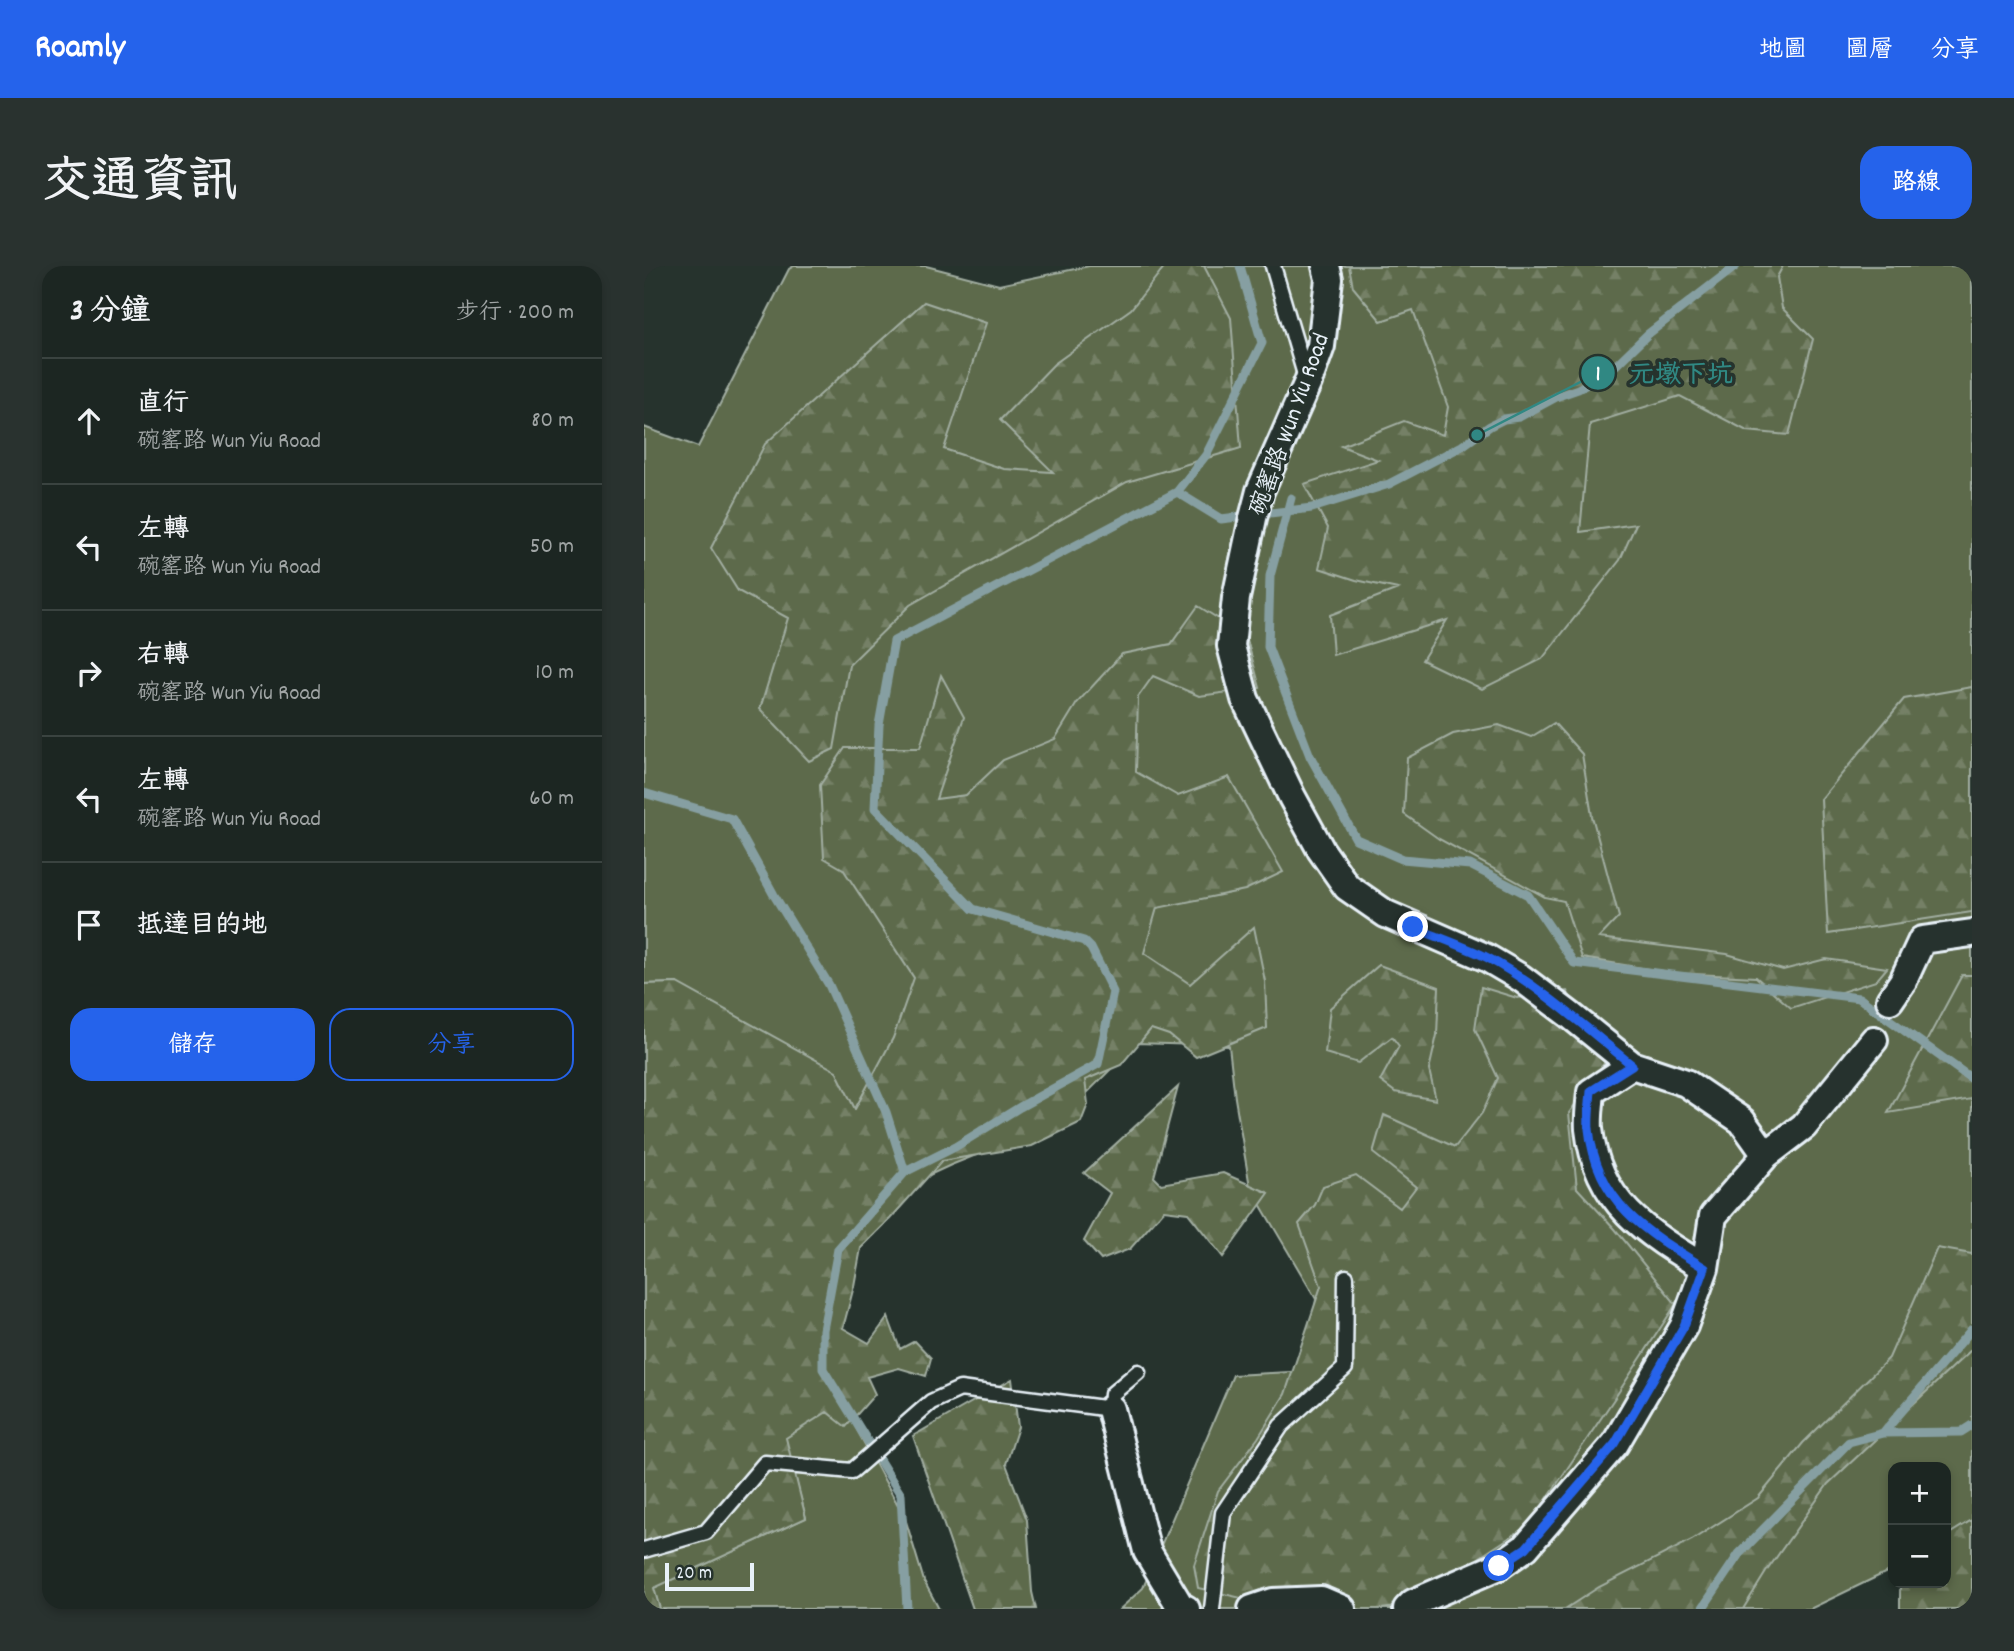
<!DOCTYPE html>
<html lang="zh-TW">
<meta charset="utf-8">
<style>
:root{--surface:#1c2622;--page:#29322f;--text:#f1f3f6;--muted:#a0a5a5;--line:#3a4340;--accent:#2563eb}
body{margin:0;font-family:Dekko,"LXGW WenKai TC",sans-serif;background:var(--page);color:var(--text)}
.controls{position:absolute;right:21px;bottom:21px;display:grid;overflow:hidden;border-radius:14px;box-shadow:0 4px 10px #0003}
.controls button{width:63px;height:63px;display:grid;place-items:center;padding:0;border:0;border-bottom:2px solid var(--line);background:var(--surface);color:var(--text);font:35px sans-serif}
.scale{position:absolute;left:21px;bottom:18px;width:89px;box-sizing:border-box;padding-left:7px;border:4px solid #e8f1f8;border-top:0;font-size:19px;line-height:24px;white-space:nowrap;color:#e8f1f8;-webkit-text-stroke:5px #26332d;paint-order:stroke}
.stop{position:absolute;width:21px;height:21px;margin:-16px;border:5px solid #2563eb;border-radius:50%;background:#fff}
.stop.end{background:#2563eb;border-color:#fff;box-shadow:0 2px 7px #0008}
.list{margin:0;padding:0;list-style:none}
h2{display:flex;justify-content:space-between;align-items:center;height:91px;margin:0;padding:0 28px;font-size:30px}
h2 small{font-size:23px;font-weight:400;color:var(--muted)}
.list li{display:grid;grid-template-columns:46px 1fr auto;gap:21px;align-items:center;box-sizing:border-box;height:126px;padding:0 28px;border-top:2px solid var(--line)}
.list b{display:block;font-size:26px;white-space:nowrap}
.list p{margin:0;font-size:23px;white-space:nowrap;color:var(--muted)}
.list em{font-size:23px;font-style:normal;color:var(--muted)}
.actions{display:flex;gap:14px;padding:21px 28px}
.actions a{flex:1;padding:16px 0;border:2px solid var(--accent);border-radius:21px;text-align:center;font-size:24px;color:var(--accent)}
.actions .main{background:var(--accent);color:#fff}
.icon{flex:none;width:38px;height:38px;fill:none;stroke:currentColor;stroke-width:2;stroke-linecap:round;stroke-linejoin:round}
.map{position:relative;flex:none;width:1328px;height:1343px;overflow:hidden;border-radius:21px}
header{display:flex;align-items:center;gap:42px;box-sizing:border-box;height:98px;padding:0 35px;background:var(--accent);color:#fff}
header strong{font-size:33px}
nav{display:flex;gap:38px;margin-inline-start:auto;font-size:24px}
.intro{display:flex;align-items:center;justify-content:space-between;box-sizing:border-box;height:168px;padding:0 42px}
h1{margin:0;font-size:49px}
.button{padding:18px 32px;border-radius:21px;background:var(--accent);color:#fff;font-size:24px;font-weight:700}
main{display:flex;gap:42px;padding:0 42px}
aside{flex:1;background:var(--surface);border-radius:21px;box-shadow:0 4px 10px #0003}
.map>svg:first-child{display:block}
.green{fill:#5d6a4b;stroke:#a2aea2;stroke-width:2}
.forest{fill:url(#forest-firs);stroke:#a2aea2;stroke-width:2}
.lines{fill:none;stroke-linecap:round;stroke-linejoin:round}
.stream{stroke:#869fa2;stroke-width:9}
.service-casing{stroke:#e8f1f8;stroke-width:19}
.minor-casing{stroke:#e8f1f8;stroke-width:32}
.service{stroke:#26332d;stroke-width:14}
.minor{stroke:#26332d;stroke-width:26}
.route{stroke:#2563eb;stroke-width:9}
.labels{text-anchor:middle;stroke-width:7;stroke-linejoin:round;paint-order:stroke}
.street-label{font-size:24px;fill:#e8f1f8;stroke:#26332d}
.leader{fill:none;stroke:#308883;stroke-width:2.5}
.callout-dot{fill:#308883;stroke:#26332d;stroke-width:2.5}
.mark-label{font-size:21px;text-anchor:middle;font-weight:bold;fill:#fff}
.callout-label{font-size:26px;text-anchor:middle;font-weight:bold;fill:#308883;stroke:#26332d;stroke-width:7;stroke-linejoin:round;paint-order:stroke}
</style>
<header>
<strong>Roamly</strong>
<nav><a>地圖</a><a>圖層</a><a>分享</a></nav>
</header>
<div class="intro"><h1>交通資訊</h1><a class="button">路線</a></div>
<main>
<aside>
<h2>3 分鐘<small>步行 · 200 m</small></h2>
<ul class="list">
<li><svg class="icon" aria-label="ahead" viewBox="0 0 24 24"><path d="M12 20V5M6 11l6-6 6 6"/></svg><div><b>直行</b><p>碗窰路 Wun Yiu Road</p></div><em>80 m</em></li>
<li><svg class="icon" aria-label="left" viewBox="0 0 24 24"><path d="M17 20v-9H6M10 6l-5 5 5 5"/></svg><div><b>左轉</b><p>碗窰路 Wun Yiu Road</p></div><em>50 m</em></li>
<li><svg class="icon" aria-label="right" viewBox="0 0 24 24"><path d="M7 20v-9h11M14 6l5 5-5 5"/></svg><div><b>右轉</b><p>碗窰路 Wun Yiu Road</p></div><em>10 m</em></li>
<li><svg class="icon" aria-label="left" viewBox="0 0 24 24"><path d="M17 20v-9H6M10 6l-5 5 5 5"/></svg><div><b>左轉</b><p>碗窰路 Wun Yiu Road</p></div><em>60 m</em></li>
<li><svg class="icon" aria-label="arrive" viewBox="0 0 24 24"><path d="M6 21V4h12l-3 4 3 4H6"/></svg><div><b>抵達目的地</b></div></li>
</ul>
<div class="actions"><a class="main">儲存</a><a>分享</a></div>
</aside>
<div class="map">
<svg width="1328" height="1343" viewBox="0 0 1328 1343">
<defs>
<pattern id="forest-firs" width="22" height="20" patternUnits="userSpaceOnUse" patternTransform="scale(1.75)"><rect width="22" height="20" fill="#5d6a4b"/><path d="M5 1l3.5 6h-7zM16 11l3.5 6h-7z" fill="#748066"/></pattern>
</defs>
<rect width="100%" height="100%" fill="#26332d"/>
<filter id="ink" filterUnits="userSpaceOnUse"><feTurbulence type="fractalNoise" baseFrequency=".0143" numOctaves="2"/><feDisplacementMap in="SourceGraphic" scale="14" xChannelSelector="R" yChannelSelector="G"/><feConvolveMatrix kernelMatrix="1 2 1 2 8 2 1 2 1" color-interpolation-filters="sRGB"/></filter>
<g filter="url(#ink)">
<path class="green" d="M150,0H282L355,19L445,0H1328V1254L1302,1270V1201H1249V1303L1166,1343H476L499,1322L589,1109L664,1105L672,1033L606,921L591,832L585,780L493,777L413,857L307,899L214,942L164,1026L207,1153L261,1252L280,1315L295,1343H16L9,1322L162,1252L141,1172L33,717L0,718V161L54,181L145,3Z"/>
<path class="forest" d="M521,0H560L587,52L597,182L483,216L266,339L205,399L190,483L165,495L116,443L144,352L94,325L67,282L121,178L280,36L342,57L300,183L360,203L409,206L356,154L410,98L487,43Z
M705,0H1139L1133,11L1138,42L1169,73L1145,169L1103,165L1036,130L946,158L936,266L992,258L976,294L898,393L838,423L778,394L803,354L689,389L686,349L754,323L712,314L675,302L684,262L660,218L734,194L697,180L760,155L799,169L804,141L769,44L737,55L709,21Z
M554,340L602,370L616,422L555,430L509,410L494,431L492,506L534,530L585,511L639,606L601,624L513,642L500,687L546,718L610,661L621,715L623,762L552,791L525,769L507,763L477,799L441,814L444,838L437,856L388,880L298,895L246,953L217,982L210,1020L199,1062L225,1077L244,1051L256,1083L271,1075L287,1092L282,1110L255,1102L223,1111L231,1128L202,1161L183,1146L142,1172L162,1252L10,1322L16,1343H0V718L33,717L192,805L211,843L249,772L270,712L199,603L180,592L176,519L201,482H276L297,409L320,451L292,533L322,529L359,494L411,473L433,437L478,388L527,378Z
M1328,421V646L1184,668L1177,533L1260,433Z
M910,457L938,488L948,550L975,651L955,672L1083,688L1139,704L1182,693L1243,702L1232,715L1147,742L1112,711L1029,707L938,692L920,635L901,631L795,573L760,548L763,492L809,468L855,459L887,471Z
M735,699L795,721L793,769L785,804L792,834L751,826L736,815L755,780L748,771L714,797L681,787L686,742Z
M1318,709H1328V833L1244,847Z
M837,721L873,732L923,725L963,793L925,847L933,922L971,963L1032,1038L974,1127L886,1258L830,1295L752,1341L737,1343H645L554,1322L550,1299L574,1225L614,1172L641,1128L677,1020L655,958L671,939L679,920L712,909L756,942L772,921L729,887L740,849L811,881L838,847L854,812L831,763Z
M534,821L510,911L517,918L579,907L625,927L579,991L544,947L520,944L486,983L457,994L440,975L466,927L440,907Z
M1293,982L1328,988V1083L1184,1218L1122,1306L1099,1343H921L955,1321L1048,1274L1114,1232L1159,1177L1245,1092Z
M368,1113L374,1161L362,1198L383,1254L388,1326L392,1343H329L269,1170Z
M1328,1254V1343H1256V1317H1302V1270Z"/>
<g class="lines">
<path class="stream" d="M533,226L577,253L668,242L745,218L818,180L846,160L860,153L875,151L914,130L934,123L954,112L972,99L1004,68L1092,0
M647,232L626,310L624,381L666,490L712,573L758,593L826,599L884,629L930,697L1215,732L1328,813
M0,527L88,553L130,629L185,719L242,846L261,906
M1239,1167L1317,1166L1328,1159
M263,1343L257,1229L179,1103V1064L194,983L261,906L311,881L376,841L454,798L469,726L447,682L440,675L329,643L231,542L235,459L250,375L533,226L562,189L618,77L596,0
M1058,1343L1095,1288L1205,1176L1239,1167L1328,1063"/>
<g class="service-casing">
<path id="service" d="M629,0L662,112
M0,1284L62,1266L121,1197L208,1205L287,1136L316,1123L467,1143L468,1128L494,1106
M568,1343L579,1247L637,1160L701,1102L702,1011"/>
</g>
<g class="minor-casing">
<path id="minor" d="M682,0L685,13L677,80L664,116L616,225L609,252L592,332L587,380L601,433L648,531L677,584L703,621L742,648L843,692L877,712L926,749L988,799L1042,817L1098,855L1122,889L1069,950L1061,1002L1040,1060L971,1178L882,1281L855,1300L769,1337L763,1343
M1246,734L1259,715L1278,674L1328,667
M988,799L947,826C946,838 944,851 945,863C953,937 1003,967 1061,1002
M1122,889L1160,860L1230,774
M467,1143L503,1285L536,1340L542,1343
M608,1343L629,1336L677,1334L698,1343"/>
</g>
<use href="#service" class="service"/>
<use href="#minor" class="minor"/>
</g>
</g>
<g class="lines" filter="url(#ink)">
<path class="route" d="M769,661C793,671 820,680 844,692C896,720 942,762 988,799L947,825C946,838 944,851 945,863C953,938 1003,967 1061,1002L1040,1060L971,1178L882,1282L855,1300"/>
</g>
<g class="labels">
<g class="street-label">
<text transform="translate(644 158) rotate(-70)" y="8">碗窰路 Wun Yiu Road</text>
</g>
</g>
<path class="leader" d="M833 169L954 107"/>
<g class="callout-dot">
<circle cx="833" cy="169" r="7"/>
<circle cx="954" cy="107" r="18"/>
</g>
<g class="mark-label">
<text x="954" y="114">1</text>
</g>
<g class="callout-label">
<text x="1037" y="116">元墩下坑</text>
</g>
</svg>
<div class="controls">
<button>+</button>
<button>−</button>
</div>
<div class="scale">20 m</div>
<div class="stop" style="left:855px;top:1300px"></div>
<div class="stop end" style="left:769px;top:661px"></div>
</div>
</main>
